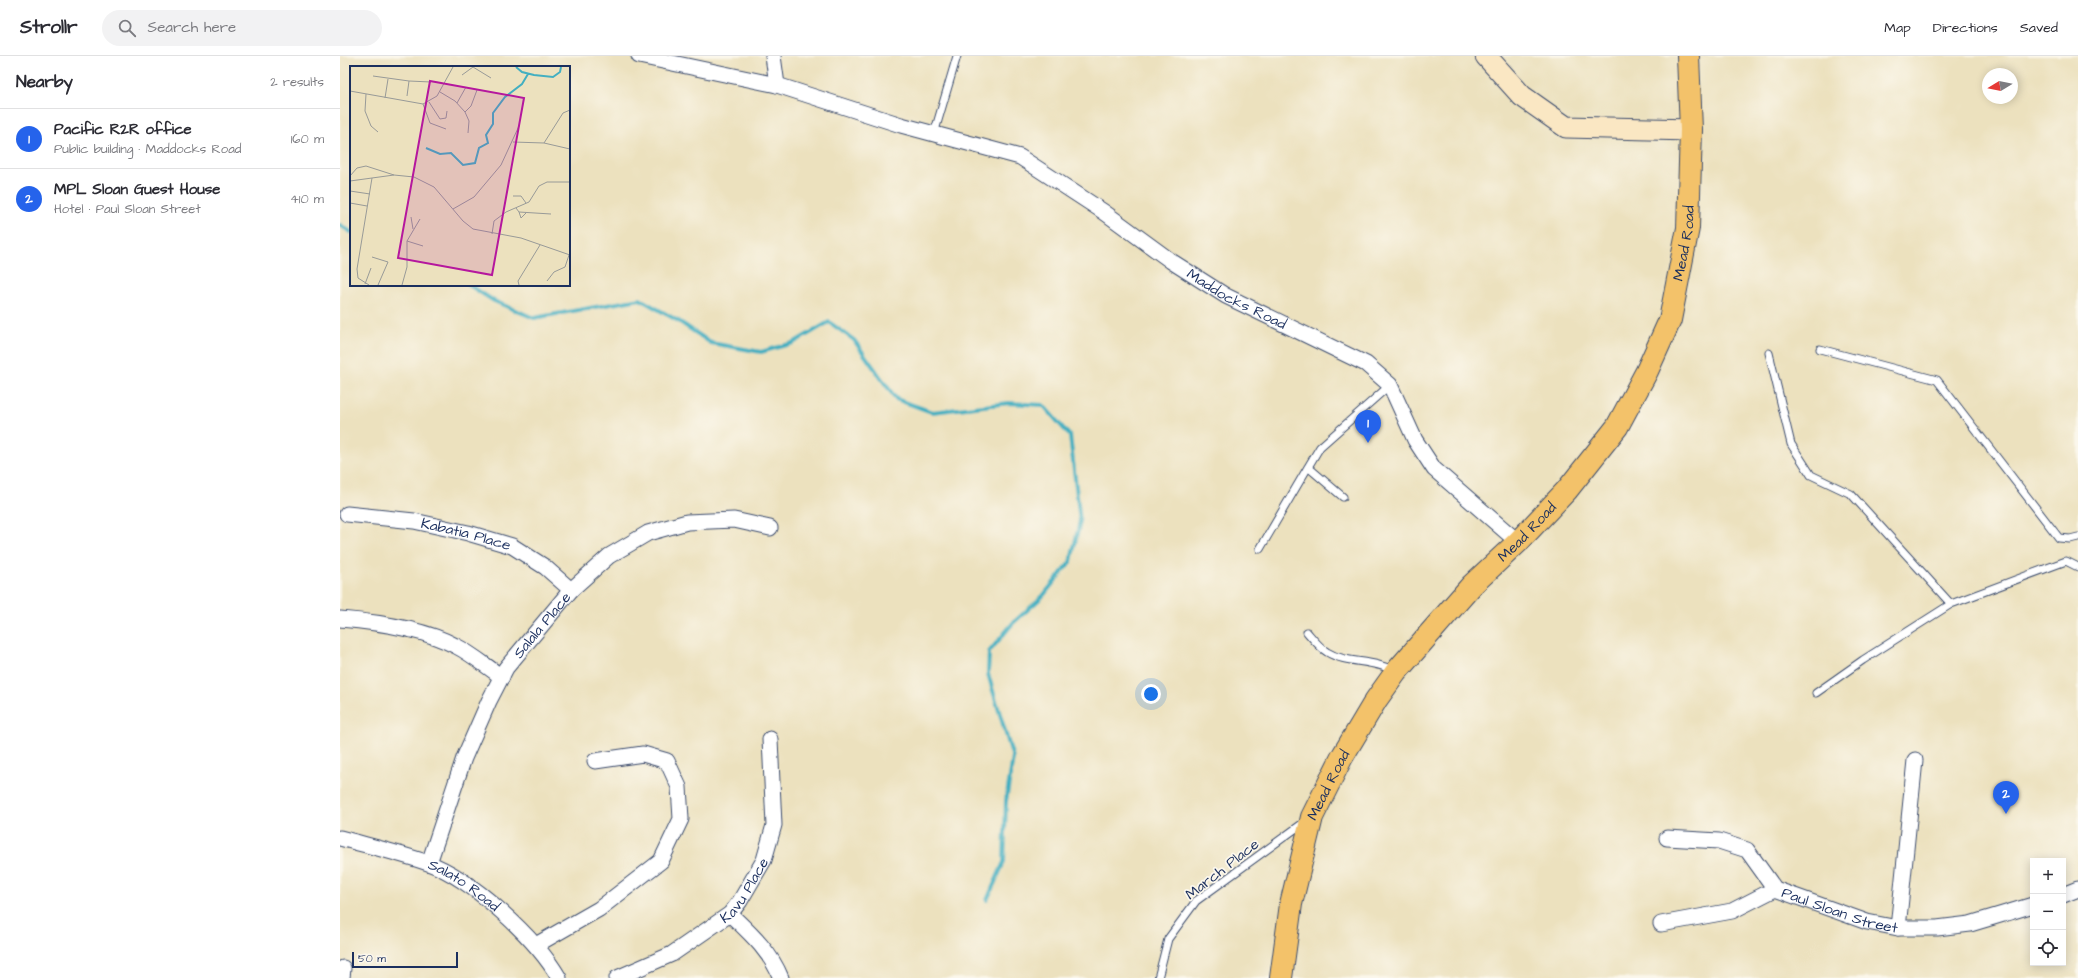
<!DOCTYPE html>
<meta charset="utf-8">
<style>
:root{--surface:#fff;--page:#f2f2f3;--text:#2b2b33;--muted:#7c7c81;--line:#e1e1e2;--accent:#2563eb}
body{margin:0;font-family:"Architects Daughter",sans-serif;background:var(--page);color:var(--text)}
.controls{position:absolute;right:12px;bottom:12px;display:grid;overflow:hidden;border-radius:0px;box-shadow:0 2px 10px #0003}
.controls button{width:36px;height:36px;display:grid;place-items:center;padding:0;border:0;border-bottom:1px solid var(--line);background:var(--surface);color:var(--text);font:20px sans-serif}
.compass{position:absolute;left:1642px;top:12px;width:36px;height:36px;border-radius:50%;background:var(--surface);box-shadow:0 2px 10px #0003;rotate:260deg}
.scale{position:absolute;left:12px;bottom:10px;width:106px;box-sizing:border-box;padding-left:4px;border:2px solid #1b2f5e;border-top:0;font-size:11px;line-height:14px;white-space:nowrap;color:#1b2f5e;-webkit-text-stroke:3px #fbf7ec;paint-order:stroke}
.you{position:absolute;left:811px;top:638px;width:14px;height:14px;margin:-10px;border:3px solid #fff;border-radius:50%;background:#1a73e8;box-shadow:0 0 0 6px #1a73e833}
.badge{display:grid;place-items:center;width:26px;height:26px;border-radius:50%;background:var(--accent);color:#fff;font-size:13px;font-weight:700}
.pin{position:absolute;translate:-50% -33px;filter:drop-shadow(0 1px 2px #0008)}
.pin::after{content:'';position:absolute;top:21px;width:14px;height:12px;background:inherit;clip-path:polygon(0 0,100% 0,50% 100%)}
.list{margin:0;padding:0;list-style:none}
h2{display:flex;justify-content:space-between;align-items:center;height:52px;margin:0;padding:0 16px;font-size:17px}
h2 small{font-size:13px;font-weight:400;color:var(--muted)}
.list li{display:grid;grid-template-columns:26px 1fr auto;gap:12px;align-items:center;box-sizing:border-box;height:60px;padding:0 16px;border-top:1px solid var(--line)}
.list b{display:block;font-size:15px;white-space:nowrap}
.list p{margin:0;font-size:13px;white-space:nowrap;color:var(--muted)}
.list em{font-size:13px;font-style:normal;color:var(--muted)}
.icon{flex:none;width:22px;height:22px;fill:none;stroke:currentColor;stroke-width:2;stroke-linecap:round;stroke-linejoin:round}
.map{position:relative;flex:none;width:1738px;height:922px;overflow:hidden}
header{display:flex;align-items:center;gap:24px;box-sizing:border-box;height:56px;padding:0 20px;background:var(--surface);border-bottom:1px solid var(--line)}
header strong{font-size:19px}
nav{display:flex;gap:22px;margin-inline-start:auto;font-size:14px}
.search{width:280px;height:36px;background:var(--page);display:flex;align-items:center;gap:10px;box-sizing:border-box;padding:0 14px;border-radius:22px;color:var(--muted);font-size:15px}
main{display:flex}
aside{flex:1;background:var(--surface)}
.map>svg:first-child{display:block}
.lines{fill:none;stroke-linecap:round;stroke-linejoin:round}
.stream{stroke:#43afc1;stroke-width:4}
.service-casing{stroke:#3a4a6c;stroke-width:9}
.minor-casing{stroke:#3a4a6c;stroke-width:17}
.secondary-casing{stroke:#3a4a6c;stroke-width:23}
.primary-casing{stroke:#3a4a6c;stroke-width:24}
.service{stroke:#fff;stroke-width:7}
.minor{stroke:#fff;stroke-width:15}
.secondary{stroke:#fae7c3;stroke-width:21}
.primary{stroke:#f3c26a;stroke-width:22}
.labels{text-anchor:middle;stroke-width:3.5;stroke-linejoin:round;paint-order:stroke}
.street-label{font-size:15px;fill:#1b2f5e;stroke:#fbf7ec}
.inset-river{fill:none;stroke:#43afc1;stroke-width:2}
.inset-road{fill:none;stroke:#989a98;stroke-width:1}
.view{fill:#b5179e;fill-opacity:0.15;stroke:#b5179e;stroke-width:2}
.inset-edge{fill:none;stroke:#1b2f5e;stroke-width:2}
</style>
<header>
<strong>Strollr</strong>
<div class="search"><svg class="icon" aria-label="search" viewBox="0 0 24 24"><circle cx="10" cy="10" r="6"/><path d="M15 15l6 6"/></svg>Search here</div>
<nav><a>Map</a><a>Directions</a><a>Saved</a></nav>
</header>
<main>
<aside>
<h2>Nearby<small>2 results</small></h2>
<ul class="list">
<li><span class="badge">1</span><div><b>Pacific R2R office</b><p>Public building · Maddocks Road</p></div><em>160 m</em></li>
<li><span class="badge">2</span><div><b>MPL Sloan Guest House</b><p>Hotel · Paul Sloan Street</p></div><em>410 m</em></li>
</ul>
</aside>
<div class="map">
<svg width="1738" height="922" viewBox="0 0 1738 922">
<rect width="100%" height="100%" fill="#fbf7ec"/>
<filter id="ink" filterUnits="userSpaceOnUse"><feTurbulence type="fractalNoise" baseFrequency=".025" numOctaves="2"/><feDisplacementMap in="SourceGraphic" scale="8" xChannelSelector="R" yChannelSelector="G"/><feConvolveMatrix kernelMatrix="1 2 1 2 8 2 1 2 1" color-interpolation-filters="sRGB"/></filter>
<filter id="wash" filterUnits="userSpaceOnUse"><feTurbulence type="fractalNoise" baseFrequency=".012" numOctaves="4" result="noise"/><feDisplacementMap in="SourceGraphic" scale="16" xChannelSelector="R" yChannelSelector="G"/><feGaussianBlur stdDeviation="0.9" result="paint"/><feColorMatrix in="noise" values="0 0 0 0 0 0 0 0 0 0 0 0 0 0 0 0 0 1.4 0 .05"/><feComposite in="paint" operator="in"/></filter>
<g filter="url(#wash)">
<rect width="100%" height="100%" fill="#ece1be"/>
<g class="lines">
<path class="stream" d="M0,169L11,176
M129,229L154,245L194,262L300,243L340,266L371,287L421,296L453,287L489,266L514,284L556,343L592,356L669,347L703,349L730,380L740,465L731,505L703,540L673,567L649,596L648,618L673,702L666,745L664,806L647,844"/>
</g>
</g>
<g filter="url(#ink)">
<g class="lines">
<g class="service-casing">
<path id="service" d="M594,78L617,0
M1480,293L1597,324L1719,482L1730,483L1738,481
M1429,297L1451,388L1471,419L1511,438L1611,548L1726,505L1738,511
M1003,441L968,411L980,391L1050,329
M920,493L968,411
M967,576C973,583 980,592 987,596C1006,608 1033,603 1054,615
M1476,637L1523,604L1611,548
M818,922L828,883L856,845L966,765"/>
</g>
<g class="minor-casing">
<g id="minor">
<path id="s1" d="M299,0L437,29L561,69L680,101L764,156L831,205L886,240L1026,308L1050,329L1075,384L1094,413L1178,486"/>
<path d="M433,0L437,29"/>
<path id="s2" d="M7,458L74,465L128,477L172,490L205,511L231,534"/>
<path d="M0,563C36,566 84,573 116,590C132,598 147,611 162,621"/>
<path id="s3" d="M0,782C29,790 60,797 88,807C131,822 197,883 219,922"/>
<path id="s4" d="M1327,782L1379,785L1407,794L1435,833L1527,866L1558,872H1597L1630,868L1693,849"/>
<path id="s5" d="M89,807L124,702L149,645L166,612L231,534L269,500L308,477L347,466L394,464L430,472"/>
<path d="M1723,839L1738,833"/>
<path d="M390,858C411,878 430,895 441,922"/>
<path d="M1321,868L1392,855L1435,833"/>
<path d="M1558,872L1575,704"/>
<path d="M196,889L259,853L321,805L341,763L339,731L327,705L303,698L255,705"/>
<path d="M2,922L3,912"/>
<path id="s6" d="M277,922L332,898L390,858L400,845L424,804L434,769L430,683"/>
</g>
</g>
<g class="secondary-casing">
<path id="secondary" d="M1146,0L1182,40L1226,71L1351,74"/>
</g>
<g class="primary-casing">
<g id="primary">
<path id="s7" d="M941,922L951,848L972,761L1002,701L1036,644L1056,616L1132,529L1178,486L1227,434L1277,371L1307,315L1330,264L1348,172L1351,74L1348,0"/>
</g>
</g>
<use href="#service" class="service"/>
<use href="#minor" class="minor"/>
<use href="#secondary" class="secondary"/>
<use href="#primary" class="primary"/>
</g>
</g>
<g class="labels">
<g class="street-label">
<text dy="5" stroke="none"><textPath href="#s7" startOffset="860">Mead Road</textPath></text>
<text dy="5" stroke="none"><textPath href="#s1" startOffset="654">Maddocks Road</textPath></text>
<text dy="5" stroke="none"><textPath href="#s7" startOffset="524">Mead Road</textPath></text>
<text dy="5" stroke="none"><textPath href="#s2" startOffset="121">Kabatia Place</textPath></text>
<text dy="5" stroke="none"><textPath href="#s5" startOffset="266">Salala Place</textPath></text>
<text dy="5" stroke="none"><textPath href="#s7" startOffset="200">Mead Road</textPath></text>
<text transform="translate(882 813) rotate(-38)" y="5">March Place</text>
<text dy="5" stroke="none"><textPath href="#s3" startOffset="134">Salato Road</textPath></text>
<text dy="5" stroke="none"><textPath href="#s6" startOffset="158">Kavu Place</textPath></text>
<text dy="5" stroke="none"><textPath href="#s4" startOffset="198">Paul Sloan Street</textPath></text>
</g>
</g>
<g transform="translate(10 10)">
<rect width="220" height="220" fill="#ece1be"/>
<path class="inset-river" d="M166,1L172,6L184,9L203,11L210,6L211,1M76,82L90,88L101,87L113,99L125,97L129,82L138,77L136,69L143,58V47L155,31L172,18L178,8"/>
<path class="inset-road" d="M123,1L141,12M112,9L123,1M23,10L59,15L81,16M0,25L73,38L87,30L103,1M90,26L105,35L115,46L119,55L118,67M16,28L15,45L21,60L28,66M57,30L59,15M35,32L38,13M79,36L90,53L96,52L97,45M107,37L116,21M73,38L80,57L96,63M115,46L121,40L127,24M163,76L194,77L220,83M194,77L213,47L220,44M0,110L7,102L16,100L44,109M0,115L44,109L64,111L84,121L113,155L123,163L171,172L220,189M0,125L20,128M163,130H171L176,137M0,137L17,140M166,142L169,146L201,148M103,143L124,131L151,99L169,60M169,146L171,152L176,147M61,151L63,163M142,168L144,155L156,146L179,136L189,120L197,116H220M57,175L73,180M22,191L38,196L28,219M197,215L204,206L215,201L219,189M15,218L21,202M19,219L8,212L7,203L22,112M52,219L57,201V175L70,153M169,219L168,215L190,179"/>
<path class="view" d="M80,15L174,32L142,209L48,192Z"/>
<rect width="220" height="220" class="inset-edge"/>
</g>
</svg>
<div class="controls">
<button>+</button>
<button>−</button>
<button><svg class="icon" aria-label="locate" viewBox="0 0 24 24"><circle cx="12" cy="12" r="6"/><path d="M12 2v4M12 18v4M2 12h4M18 12h4"/></svg></button>
</div>
<svg class="compass" viewBox="-18 -18 36 36"><path d="M0-13l5 13h-10z" fill="#e53935"/><path d="M0 13l5-13h-10z" fill="#7c7c81"/></svg>
<div class="scale">50 m</div>
<div class="you"></div>
<div class="pin badge" style="left:1028px;top:387px">1</div>
<div class="pin badge" style="left:1666px;top:758px">2</div>
</div>
</main>
